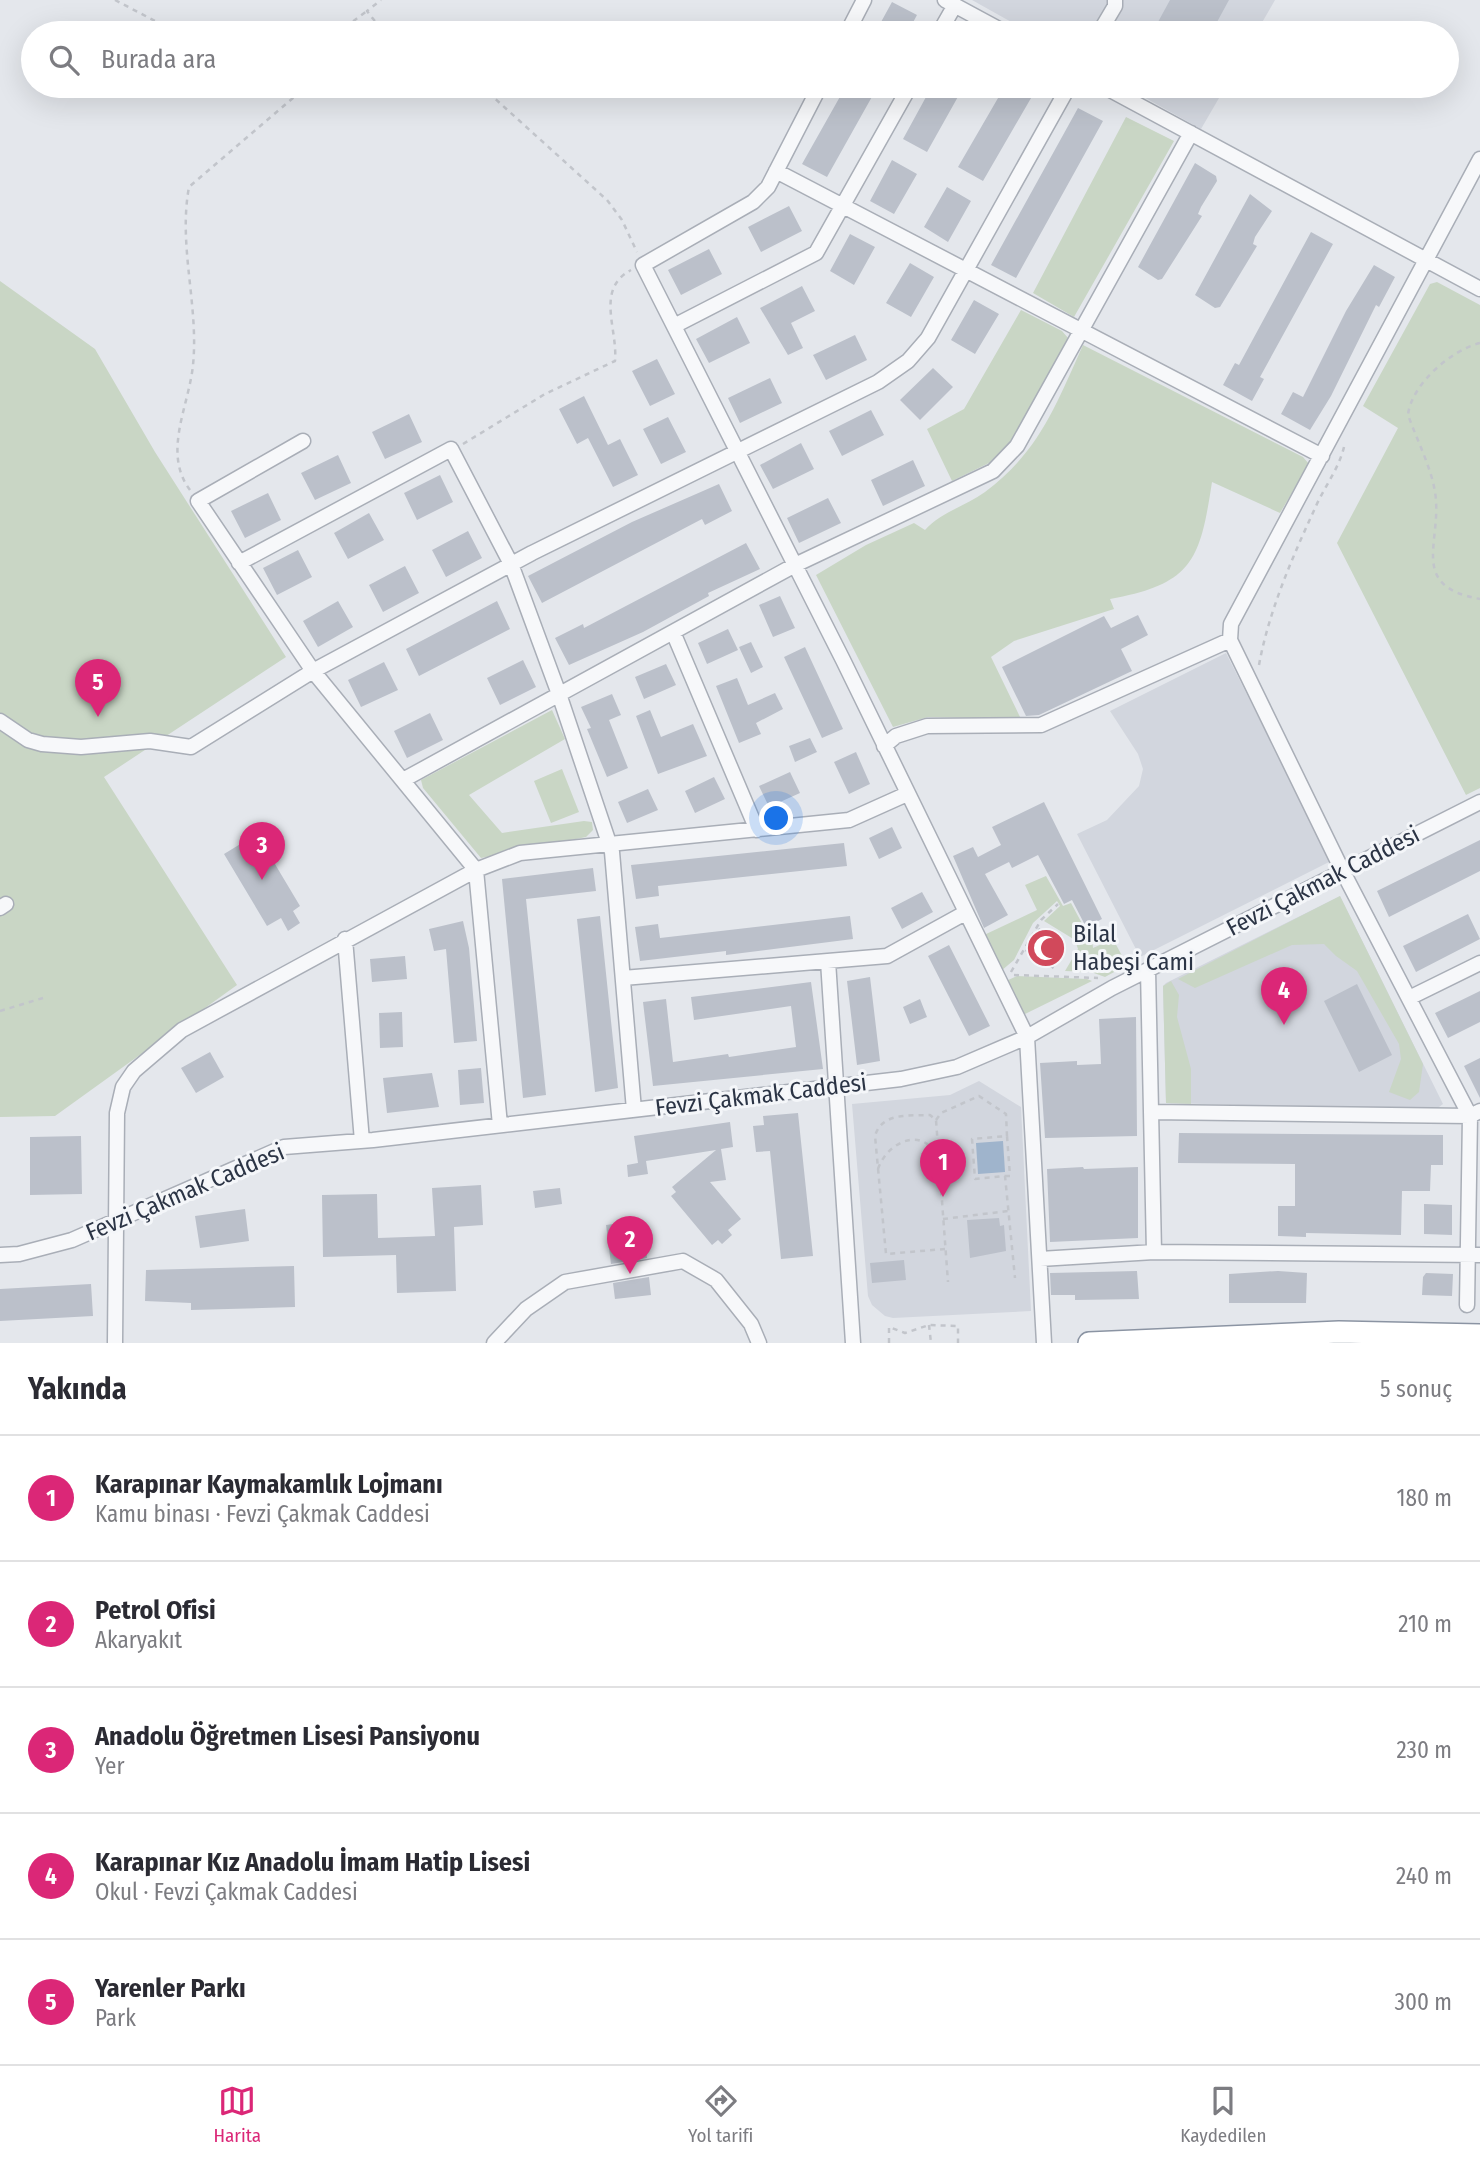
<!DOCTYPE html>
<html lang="tr">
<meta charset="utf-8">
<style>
:root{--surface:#fff;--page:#f2f2f3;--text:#2b2b33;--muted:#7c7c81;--line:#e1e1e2;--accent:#db2777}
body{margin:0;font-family:"Fira Sans Condensed",sans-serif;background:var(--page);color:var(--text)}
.you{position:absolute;left:777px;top:819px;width:24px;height:24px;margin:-18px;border:5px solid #fff;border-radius:50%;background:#1a73e8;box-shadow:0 0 0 10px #1a73e833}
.badge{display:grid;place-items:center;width:46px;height:46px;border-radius:50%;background:var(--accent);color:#fff;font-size:23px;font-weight:700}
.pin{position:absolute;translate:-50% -58px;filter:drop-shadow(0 2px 4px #0008)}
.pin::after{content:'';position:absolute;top:37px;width:24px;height:21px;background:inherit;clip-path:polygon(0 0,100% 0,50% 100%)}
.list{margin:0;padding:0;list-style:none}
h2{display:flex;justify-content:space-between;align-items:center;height:91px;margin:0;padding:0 28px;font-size:30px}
h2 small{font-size:23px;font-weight:400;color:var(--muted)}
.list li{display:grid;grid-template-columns:46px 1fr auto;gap:21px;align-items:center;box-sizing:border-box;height:126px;padding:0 28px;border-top:2px solid var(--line)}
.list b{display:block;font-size:26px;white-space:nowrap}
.list p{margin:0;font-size:23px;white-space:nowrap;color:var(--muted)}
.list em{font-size:23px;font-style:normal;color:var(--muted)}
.icon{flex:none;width:38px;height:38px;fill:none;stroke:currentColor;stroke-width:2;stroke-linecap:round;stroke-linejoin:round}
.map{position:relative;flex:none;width:1480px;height:1343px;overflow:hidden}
.search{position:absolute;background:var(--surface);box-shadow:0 7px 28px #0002;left:21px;right:21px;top:21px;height:77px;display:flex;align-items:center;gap:18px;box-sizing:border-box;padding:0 24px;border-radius:38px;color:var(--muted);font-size:26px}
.sheet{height:721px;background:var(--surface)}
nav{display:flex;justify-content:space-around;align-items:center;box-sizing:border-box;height:98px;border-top:2px solid var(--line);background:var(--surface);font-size:19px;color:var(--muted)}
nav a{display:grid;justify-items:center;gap:4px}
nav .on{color:var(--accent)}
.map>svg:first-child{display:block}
.built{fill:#d2d6de}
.green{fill:#c9d6c5}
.water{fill:#9fb4cc}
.building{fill:#bbc0ca}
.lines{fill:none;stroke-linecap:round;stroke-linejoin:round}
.minor-casing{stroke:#a9aeb7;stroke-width:17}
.highway-casing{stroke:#8b94a3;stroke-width:24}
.path{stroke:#c2c5cb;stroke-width:2.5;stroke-dasharray:5 5;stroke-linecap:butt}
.minor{stroke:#f7f8fa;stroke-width:14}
.highway{stroke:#fff;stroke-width:21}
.labels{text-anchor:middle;stroke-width:6;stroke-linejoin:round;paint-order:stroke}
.street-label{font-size:24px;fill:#2b3445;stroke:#f4f6f9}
.poi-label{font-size:24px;fill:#2b3445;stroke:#f4f6f9;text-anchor:start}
</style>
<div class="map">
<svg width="1480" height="1343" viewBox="0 0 1480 1343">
<rect width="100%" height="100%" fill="#e4e7ec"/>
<path class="built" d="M972,0H1275L1256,33H1031Z
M1124,86H1226L1201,129Z
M1226,653L1331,861L1140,957L1077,834L1107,820L1139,786L1143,769L1138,754L1110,711Z
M1340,896L1443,1104L1435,1110L1166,1103L1163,986L1166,983Z
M979,1081L1021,1107L1031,1311L893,1318L885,1316L872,1305L868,1296L852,1104L950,1095Z"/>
<path class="green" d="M1126,117L1174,141L1074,317L1033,293Z
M0,281L95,349L155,452L286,657L104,777L237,985L55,1116L0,1117Z
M1437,282L1480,305V788L1466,795L1337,543L1398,428L1363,406L1430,284Z
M1021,310L1062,331L1068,338L1012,441L989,463L952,481L927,429L964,409Z
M1083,345L1303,457L1309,464L1280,513L1212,482C1200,560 1193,584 1110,599L1114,609L1014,641L991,657L1021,719L928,717L893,727L816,575L866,545L914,523L925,530C941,512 966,506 985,492C1039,452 1056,405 1083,345Z
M552,710L565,739L469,795L502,833L584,821L592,822L593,830L586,837L481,858L423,788L421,780Z
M562,769L579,812L551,823L534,781Z
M1046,876L1063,906L1071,903L1085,929L1091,927L1093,948L1113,939L1127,965L1105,977L1091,972L1065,971L1078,949L1075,940L1044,921L1060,906L1057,901L1033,923L1014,960L1001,971L984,935L1037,910L1025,885Z
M1340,896L1423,1064L1419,1092L1410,1100L1389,1092L1401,1059L1399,1044L1357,971L1336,956L1324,944L1292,945L1195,988L1178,979Z
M1017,976L1087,979L1092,981L1023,1015L1006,981Z
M1171,981L1179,995L1177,1017L1191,1069V1104L1166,1103L1163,986Z"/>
<path class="water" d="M1003,1141L1005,1172L978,1174L976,1143Z"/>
<path class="building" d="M1170,0H1229L1211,33H1152Z
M892,2L917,15L910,28L905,26L901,33H875Z
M846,86H878L827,177L802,164Z
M932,86H964L927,152L903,139Z
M1005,86H1038L983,181L958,167Z
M1078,108L1103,121L1016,278L991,265Z
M892,160L917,174L894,214L870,201Z
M1195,163L1216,176L1217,181L1201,207L1198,214L1202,216L1162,279L1158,280L1138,267Z
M947,187L971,201L948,242L924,227Z
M1250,194L1272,211L1255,237L1253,244L1257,246L1220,307L1215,308L1195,295Z
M789,206L802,231L761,252L748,227Z
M1311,232L1333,244L1260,377L1264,379L1252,401L1223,385L1235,363L1239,365Z
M850,234L875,247L854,285L830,271Z
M709,249L722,274L681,295L668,270Z
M910,263L934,277L911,317L886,303Z
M1374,265L1395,277L1379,307L1376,305L1331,396L1310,430L1281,414L1293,392L1303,397L1346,311Z
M802,286L815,311L791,323L803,348L788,355L760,308Z
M974,300L999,314L975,354L951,340Z
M737,317L750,343L709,363L696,339Z
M855,335L867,360L826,380L813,355Z
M657,359L675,394L650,406L632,371Z
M933,368L953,387L920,420L900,400Z
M770,378L782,403L740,423L728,398Z
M584,396L608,445L620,439L638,475L613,487L588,438L577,444L559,409Z
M871,410L884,435L842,456L829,431Z
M409,414L422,442L385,459L372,432Z
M668,417L686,452L661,464L643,429Z
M801,443L814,469L773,489L760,465Z
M338,455L351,483L315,500L301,473Z
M913,460L925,486L883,506L871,480Z
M440,475L453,502L417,520L404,493Z
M719,484L732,511L705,525L702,519L542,603L528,576L632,522Z
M268,493L281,520L245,538L231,511Z
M828,498L841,523L799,543L787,518Z
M369,513L384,540L348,559L334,533Z
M468,531L482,558L446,577L432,550Z
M746,543L760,569L708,593L709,596L643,632L569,665L555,638L583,624L584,628Z
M298,550L312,577L277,595L263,568Z
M405,566L419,593L383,612L369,585Z
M780,596L795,628L773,637L759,605Z
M338,601L353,627L318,647L303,621Z
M497,601L510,629L419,676L406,649Z
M1138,615L1148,635L1121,649L1132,671L1039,715L1026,716L1002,667L1104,616L1111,628Z
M728,629L738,650L707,664L698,643Z
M751,642L763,667L751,673L739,647Z
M805,647L843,729L822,738L784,657Z
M523,660L536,687L500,705L487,678Z
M384,662L398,690L361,707L348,680Z
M666,664L676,685L644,699L635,677Z
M737,678L748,705L775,693L783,709L756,723L761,734L739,743L716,686Z
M612,694L621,715L609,720L628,768L607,777L587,729L591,728L581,707Z
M650,710L661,737L693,724L707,756L658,774L636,716Z
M430,713L443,740L407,758L394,731Z
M810,738L817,752L795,762L789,746Z
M856,752L870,784L849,794L834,762Z
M790,772L800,793L769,807L759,786Z
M714,777L725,799L695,813L685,791Z
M648,789L658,810L627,823L618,802Z
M1044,802L1102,919L1086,927L1072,900L1064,904L1038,855L1012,868L1009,862L985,874L1008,915L984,928L953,856L973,847L978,857L1001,845L992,827Z
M892,827L902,848L879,859L869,838Z
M257,834L300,906L293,911L300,923L288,931L281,918L267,926L224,854Z
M1480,840V871L1389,917L1377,891Z
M844,843L847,866L658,886L659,896L636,899L631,865Z
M593,868L596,891L526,899L546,1095L523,1098L502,879Z
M922,892L933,912L902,929L891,908Z
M1468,914L1480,939L1416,972L1403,946Z
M600,916L618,1088L595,1092L577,919Z
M850,916L853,939L726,955V951L640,961L635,927L658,924L660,938Z
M463,921L469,948L477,1041L454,1043L446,949L434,951L429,929Z
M1039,928L1065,945L1053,969L1025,951Z
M949,945L990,1026L969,1036L928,956Z
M405,956L407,979L372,982L370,959Z
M870,977L880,1061L857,1065L847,981Z
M811,982L823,1069L653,1086L643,1002L666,999L673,1062L728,1054L729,1057L796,1047L791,1006L694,1020L691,997Z
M1357,984L1392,1055L1359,1072L1324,1001Z
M1480,991V1022L1448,1038L1435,1013Z
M920,999L927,1017L910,1024L903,1007Z
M402,1012L403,1047L380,1048L379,1013Z
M1136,1017L1137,1136L1045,1138L1040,1063L1077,1061V1065L1101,1064L1099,1019Z
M210,1052L224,1077L196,1093L181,1068Z
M1480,1058V1098L1464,1066Z
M481,1068L484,1103L460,1105L458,1070Z
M432,1073L439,1107L387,1113L383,1078Z
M798,1113L813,1256L781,1259L770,1151L756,1152L753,1126L764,1125L763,1116Z
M730,1122L733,1147L721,1149L726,1180L710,1182L741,1219L728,1230L732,1235L722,1244L718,1240L712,1245L671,1196L676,1192L672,1187L716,1150L646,1161L648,1174L628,1177L627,1165L643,1162L638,1163L634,1136Z
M1179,1133L1443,1135V1165H1431L1430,1191H1402L1401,1235L1306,1233V1237L1278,1236V1206H1295V1164L1178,1163Z
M81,1136L82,1194L30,1195V1137Z
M1083,1167L1084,1169L1138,1167V1238L1050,1242L1047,1169Z
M481,1185L483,1225L454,1227L456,1291L397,1293L396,1255L323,1257L322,1195L377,1194L378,1238L435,1236L432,1188Z
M560,1188L562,1204L535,1208L533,1191Z
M1424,1204L1452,1205V1235L1424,1234Z
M245,1209L249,1241L200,1248L195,1216Z
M999,1218L1000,1226L1004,1225L1006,1251L970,1258L967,1220Z
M634,1221L637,1249L646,1248L647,1258L611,1264L606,1225Z
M904,1260L906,1280L872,1283L870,1263Z
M294,1266L295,1307L191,1310V1303L145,1301L146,1270Z
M1137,1271L1139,1299L1075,1300V1295H1051L1050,1273Z
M1278,1271L1307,1273L1306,1303H1229V1274Z
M1426,1273L1453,1274L1452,1296L1422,1295L1423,1277Z
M649,1277L651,1295L615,1299L613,1283Z
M91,1284L93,1316L0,1321V1289Z"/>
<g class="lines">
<g class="minor-casing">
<path id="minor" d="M945,0L1006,33
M847,33L864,0
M939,33L955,5
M1099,33L1115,6V0
M820,86L768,187L753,202L643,265L843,660L1027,1037L1044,1343
M1103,86L1480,289
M776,171L1322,456
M674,326L816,253L910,86
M303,441L198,501L313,671L476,870L500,1125
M239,563L451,449L511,564L559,694L612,852L634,1110
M673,632L757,830
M0,721L28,740L42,744L81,747L150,741L191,747L313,671L532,553L878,382L908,361L928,338L1069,86
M884,746L896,736L927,726L1041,725L1230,640
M403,780L795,565L993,471L1017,446L1191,133
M0,908L6,904
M345,939L362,1141
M828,961L853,1343
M623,978L887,956L965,913
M1409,998L1480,963
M1151,1112L1470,1116L1480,1111
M1154,1252L1480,1255
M0,1255L19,1254L72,1240L284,1147L373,1140L901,1079L957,1067L1027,1037L1112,988L1480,802
M1040,1259L1154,1252L1148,970
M1467,1305L1470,1116L1342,870L1230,640L1231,624L1480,159
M115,1343L117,1113L123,1087L134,1071L182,1030L476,870L520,853L849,820L907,794
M494,1343L526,1309L565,1282L683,1261L716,1280L751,1324L759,1343"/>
</g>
<g class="highway-casing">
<path id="highway" d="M1089,1343L1339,1332L1480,1335"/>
</g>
<path class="path" d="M115,0L178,33
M381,29L367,11L381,0
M337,33L367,11
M372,33L393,27L403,33
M481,86L607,200L622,220L637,252
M1480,343C1451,350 1411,385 1408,415C1417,440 1431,467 1435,492C1443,542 1407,586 1480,599
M463,444L545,394L615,361C618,329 595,289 631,270
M190,490C162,453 189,406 193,365C199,306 178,246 189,187L307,86
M1259,665C1269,610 1293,556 1316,506C1325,486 1339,468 1344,447
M1011,972L1041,920L1058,904
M1014,975L1098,978
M0,1011L43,998
M936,1120L941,1113L979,1096L1006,1114L1007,1136
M878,1169C888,1140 926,1125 938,1160
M1005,1176H1010L1007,1136L972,1139L975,1179L1005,1176L1015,1278
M943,1219L1008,1211
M945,1249L886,1254L875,1136C882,1112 909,1116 930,1115L936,1120C940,1174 944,1228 948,1282
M929,1325L931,1343
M889,1343V1327L905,1333L929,1325L958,1326V1343"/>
<use href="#minor" class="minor"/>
<use href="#highway" class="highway"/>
</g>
<defs>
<g id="mosque-disc" transform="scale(2.0125)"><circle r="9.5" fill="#d1495b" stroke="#f4f6f9"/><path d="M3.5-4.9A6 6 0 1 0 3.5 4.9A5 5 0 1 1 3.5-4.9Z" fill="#fff"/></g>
</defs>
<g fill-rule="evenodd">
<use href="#mosque-disc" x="1046" y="948"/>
</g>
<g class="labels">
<g class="street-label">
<text transform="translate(1323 881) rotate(-27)" y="8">Fevzi Çakmak Caddesi</text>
<text transform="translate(761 1095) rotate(-7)" y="8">Fevzi Çakmak Caddesi</text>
<text transform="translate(185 1192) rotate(-23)" y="8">Fevzi Çakmak Caddesi</text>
</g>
<g class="poi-label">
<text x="1073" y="942">Bilal<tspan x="1073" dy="28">Habeşi Cami</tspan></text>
</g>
</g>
</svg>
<div class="you"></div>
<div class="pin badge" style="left:943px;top:1197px">1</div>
<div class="pin badge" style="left:630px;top:1274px">2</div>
<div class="pin badge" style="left:262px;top:880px">3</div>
<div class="pin badge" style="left:1284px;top:1025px">4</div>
<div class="pin badge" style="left:98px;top:717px">5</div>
<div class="search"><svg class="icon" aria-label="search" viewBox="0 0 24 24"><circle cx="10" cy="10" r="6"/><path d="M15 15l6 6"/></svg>Burada ara</div>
</div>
<section class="sheet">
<h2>Yakında<small>5 sonuç</small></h2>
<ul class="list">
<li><span class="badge">1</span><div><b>Karapınar Kaymakamlık Lojmanı</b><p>Kamu binası · Fevzi Çakmak Caddesi</p></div><em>180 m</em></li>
<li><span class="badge">2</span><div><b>Petrol Ofisi</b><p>Akaryakıt</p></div><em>210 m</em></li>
<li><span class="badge">3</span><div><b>Anadolu Öğretmen Lisesi Pansiyonu</b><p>Yer</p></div><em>230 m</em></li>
<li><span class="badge">4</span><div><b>Karapınar Kız Anadolu İmam Hatip Lisesi</b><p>Okul · Fevzi Çakmak Caddesi</p></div><em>240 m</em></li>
<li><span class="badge">5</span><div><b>Yarenler Parkı</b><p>Park</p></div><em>300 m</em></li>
</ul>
</section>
<nav>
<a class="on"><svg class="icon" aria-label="map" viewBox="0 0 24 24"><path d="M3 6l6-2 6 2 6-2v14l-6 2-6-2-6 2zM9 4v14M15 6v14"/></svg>Harita</a>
<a><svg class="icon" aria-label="directions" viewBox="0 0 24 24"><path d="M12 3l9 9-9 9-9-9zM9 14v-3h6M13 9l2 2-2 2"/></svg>Yol tarifi</a>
<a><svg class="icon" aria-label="saved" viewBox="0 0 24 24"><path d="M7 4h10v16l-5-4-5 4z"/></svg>Kaydedilen</a>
</nav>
